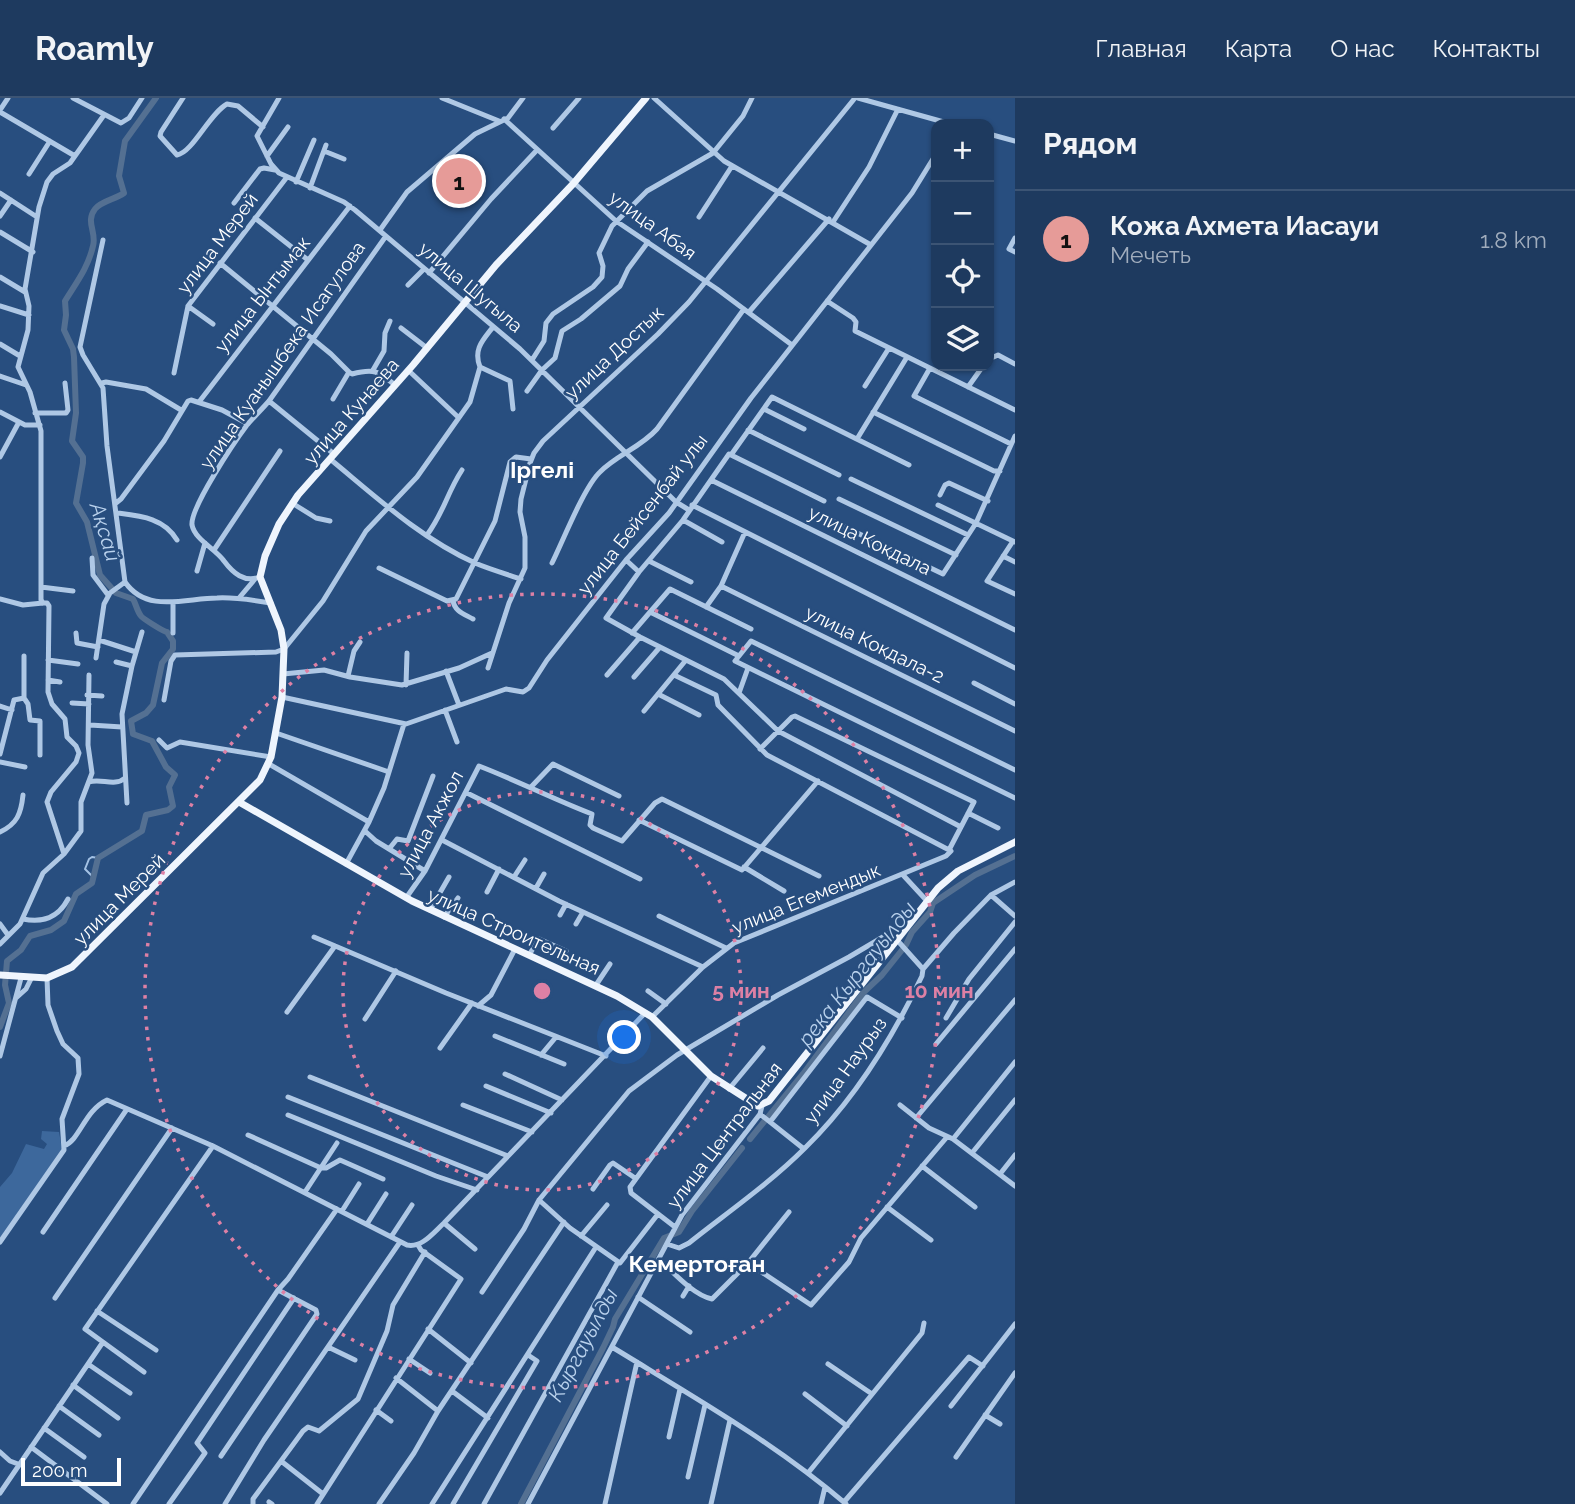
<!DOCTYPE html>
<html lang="ru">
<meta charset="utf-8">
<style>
:root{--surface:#1e3a5f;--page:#264165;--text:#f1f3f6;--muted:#a1adbd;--line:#3c5474;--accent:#e69b98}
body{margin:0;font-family:Raleway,sans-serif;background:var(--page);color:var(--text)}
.controls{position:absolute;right:21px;top:21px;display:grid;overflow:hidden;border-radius:14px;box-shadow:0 2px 5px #0004}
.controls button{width:63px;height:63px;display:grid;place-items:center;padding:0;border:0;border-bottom:2px solid var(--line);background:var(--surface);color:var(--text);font:35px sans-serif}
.scale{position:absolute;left:21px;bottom:18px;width:100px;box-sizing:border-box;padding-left:7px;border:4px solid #fff;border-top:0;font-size:19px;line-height:24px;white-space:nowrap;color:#fff;-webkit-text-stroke:5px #284e7f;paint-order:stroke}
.you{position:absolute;left:625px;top:940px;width:24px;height:24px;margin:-18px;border:5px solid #fff;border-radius:50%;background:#1a73e8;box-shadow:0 0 0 10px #1a73e833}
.badge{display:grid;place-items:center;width:46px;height:46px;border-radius:50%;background:var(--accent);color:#111;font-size:23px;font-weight:700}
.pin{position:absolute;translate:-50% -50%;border:4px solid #fff;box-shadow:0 2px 7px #0006}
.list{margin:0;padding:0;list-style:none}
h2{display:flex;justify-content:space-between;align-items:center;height:91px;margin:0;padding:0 28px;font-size:30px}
h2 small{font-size:23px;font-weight:400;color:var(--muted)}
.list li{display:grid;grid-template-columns:46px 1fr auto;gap:21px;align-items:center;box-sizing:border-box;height:98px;padding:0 28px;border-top:2px solid var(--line)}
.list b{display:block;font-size:26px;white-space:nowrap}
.list p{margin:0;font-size:23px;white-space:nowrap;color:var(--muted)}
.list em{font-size:23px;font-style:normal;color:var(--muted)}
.icon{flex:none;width:38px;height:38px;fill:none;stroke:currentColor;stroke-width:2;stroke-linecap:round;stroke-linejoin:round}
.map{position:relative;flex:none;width:1015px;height:1406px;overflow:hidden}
header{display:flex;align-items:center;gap:42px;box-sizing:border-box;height:98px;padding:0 35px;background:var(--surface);border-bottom:2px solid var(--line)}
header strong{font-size:33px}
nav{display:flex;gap:38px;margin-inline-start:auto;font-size:24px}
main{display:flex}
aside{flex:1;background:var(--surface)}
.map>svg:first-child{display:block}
.green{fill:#3d689c}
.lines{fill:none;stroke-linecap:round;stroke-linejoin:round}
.stream{stroke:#a4c2e5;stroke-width:2}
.river{stroke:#547092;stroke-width:6}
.minor{stroke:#afc8e5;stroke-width:5}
.major{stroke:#eff5fd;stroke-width:7}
.ring{fill:none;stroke:#dd80a5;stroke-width:3.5;stroke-dasharray:3.5 7}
.labels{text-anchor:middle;stroke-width:5;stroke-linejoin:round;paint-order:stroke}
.street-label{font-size:19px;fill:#fff;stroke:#284e7f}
.water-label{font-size:21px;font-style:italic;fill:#bad2ed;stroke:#284e7f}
.quarter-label{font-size:23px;font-weight:bold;fill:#fff;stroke:#284e7f}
.centre{fill:#dd80a5;stroke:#284e7f;stroke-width:3.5}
.ring-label{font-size:21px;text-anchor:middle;font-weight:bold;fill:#dd80a5;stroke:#284e7f;stroke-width:5;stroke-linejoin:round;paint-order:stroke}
</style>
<header>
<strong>Roamly</strong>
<nav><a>Главная</a><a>Карта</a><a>О нас</a><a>Контакты</a></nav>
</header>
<main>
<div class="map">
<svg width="1015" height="1406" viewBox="0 0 1015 1406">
<rect width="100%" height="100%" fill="#284e7f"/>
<path class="green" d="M42,1033L59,1034L62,1051L0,1140V1089L12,1075L26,1046L44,1051L47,1046L41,1041Z"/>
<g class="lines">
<path class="stream" d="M92,778L85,771L89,761L92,759L98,760"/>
<path class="river" d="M0,929L9,905L5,887L7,863L21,852L30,838L51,832L64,823L76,796L92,785L98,760L142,733L146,717L168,712L173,708L169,689L175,677L166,669L152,643L133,636L131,623L146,615L153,607L162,565L173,551V543L167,534C164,534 142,520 141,518C137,513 136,506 133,501L116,495L100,477L87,424L76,405L83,365V359L72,343L76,315L74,259L73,251L64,232L66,217L65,203C76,185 88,170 93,148C97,134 85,124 95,111C101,103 116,101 124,95L119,78L125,43L156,0
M750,1041L803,976L864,894L882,877L906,847L912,834L930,814L933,805L975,777L1015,758
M521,1406L603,1250L613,1229L615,1221L664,1140L679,1134L692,1113L742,1050"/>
<path class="minor" d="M73,0L121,25L129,20L142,0
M183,0L161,34L160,38L177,57C193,54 209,16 227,6L238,8L263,29
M279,0L257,38L271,66L279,75L344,104L355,112L520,251L676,404L689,412
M442,0L499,23
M654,0L724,63L871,147
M858,0L951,26
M0,12L8,0
M0,14L75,58
M504,21L616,123L717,191L792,247
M553,30L579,0
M989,36L1015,43
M324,53L344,61
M267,58L288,29
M29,76L50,43
M296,84L314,42
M310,90L326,47
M0,95L37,119
M234,105L260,71L264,70L275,72
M0,118L11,102
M699,119L732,68
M255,120L308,162
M833,124L869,69L898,11
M380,132L407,94L475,36L508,20L523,0
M0,134L33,154
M1015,140L1009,151L1015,154
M103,142L80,249L83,257L103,290L107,348L125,484C147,516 186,500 217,500C235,499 253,502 271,505
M220,165L331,256L349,274L352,276C374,270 378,273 395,287
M429,175L491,101L537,52
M0,179L25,194
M408,187L424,171
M827,203L853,220L856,224L855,233L1015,312
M0,208L29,217
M188,208L213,226
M749,214L829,121
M493,229C483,242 473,251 480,269L510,283L513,311
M401,230L427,250
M0,246L20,258
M989,261L998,257L1015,266
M532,262L544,243L546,225L553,216L593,189L602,179L603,168L599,155L612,128L647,93L713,55L743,18L752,0
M930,270L914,298L1011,346
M373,272L384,253L385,235L390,223
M408,272L458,319
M174,275L188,208L287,79
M0,278L26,287
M102,285L106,284L146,291L181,312
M865,288L889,250
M968,289L983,268
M527,293L542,272L555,260L562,233L581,221L620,188L628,171L648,144
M333,301L349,274
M269,303L334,356
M199,304L350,108
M764,311L804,331
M0,314L25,327H40
M873,314L994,373H1000
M35,315H66L68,312L65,285
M748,332L839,377
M857,341L907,259
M731,357L772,299L909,367
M0,359L19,324
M330,361C375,398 420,440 475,465C489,471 506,476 521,481
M851,381L968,437
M711,382L1015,532
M940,397L945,387L949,385L988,403
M839,401L956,457
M824,403L729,356L683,422L639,474L606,520L640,539L724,581L778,633L961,729
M116,405L121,401L164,343L188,303L191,302L222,312L248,326
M292,405L316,420L330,423
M692,407L1015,570
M938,407L1015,444
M117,415C141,418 164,420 177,442
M826,420L943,476L976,425L1015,338
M683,422L722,444
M427,437C444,414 447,395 462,372
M1013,443L987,483L1015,496
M214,452L280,353
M1003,458L1015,464
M92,460L93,477L108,497
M626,462L639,474
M649,463L691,484
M552,465C563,443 584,389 600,374C617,357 641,349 657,331L744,211
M379,470L447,503L456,501L495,423L510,364L516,359L531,361
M197,473L205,445
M260,479C244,485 233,475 224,463C216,451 195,442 192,427C190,410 235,343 247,327C254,319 262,311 269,303L386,138
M721,488L1015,633
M41,489L73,493
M239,500L255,481
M0,501L23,507L43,505
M453,502C454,513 464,516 473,521
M173,504V535
M43,505L41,502V333L30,294L18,269L28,232L29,208L25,191L39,109L47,84L53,76L70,65L104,17
M706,509L721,488L745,434
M650,514L739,558
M76,535L77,545L98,549
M632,535L670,491L751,531
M99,542L136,554
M96,560L104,506L110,495L125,484
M48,562L78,566
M116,564L132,568
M488,570L509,505L525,470V439L520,414L521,401L530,365L534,355L543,343L658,236L689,204L855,0
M446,573L459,607
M283,576L324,572L350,579L402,587L459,570L492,555
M607,577L640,539
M348,578L354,553L360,544
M634,579L660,549
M48,582L60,584
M974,585L1015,606
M406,587L407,555
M739,595L748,570
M658,596L699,617
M87,597L102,598
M282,599L406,626L506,591L523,594L529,590L547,562L626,462L669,415L751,300L912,95L936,56
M24,600V558
M164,602L171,563L175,557L276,554L284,551L323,503L366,433L417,379L470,304L480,269
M72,605L89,606
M0,608L12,612
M445,612L457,644
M644,613L686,562
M90,627L122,629
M276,635L389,674
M159,642L167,650L180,644L271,659
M760,651L792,619L795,618L974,704L949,752
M0,656L14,602L24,600L28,606L30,622L40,623V657
M0,664L25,669
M269,666L369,724
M1015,672L751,543L735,563L1015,700
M89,684C101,680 115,689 125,680
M531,689L553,666L619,698
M467,695L640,781
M127,705L122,616L132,568L142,534
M968,715L998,730
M639,722L742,772L818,683
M365,733L376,743L425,773
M0,734C17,726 21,716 23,697
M442,742L559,803L703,869
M389,751L397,741L408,743L433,678
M64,756L81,733V704L92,675L88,647L89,577
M346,766L369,724L384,690L404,626
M744,769L784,793
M903,777L927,803
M514,779L525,762
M536,790L544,776
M487,794L499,771
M991,797L1015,818
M406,800L425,773L479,668C518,683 553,701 592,716L590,727L593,730L622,743L655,705L662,701L819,778
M430,812L449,779
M560,817L566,806
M659,818L726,850
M444,819L458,800
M23,821C43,825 58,820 68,801
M0,826L8,837
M576,826L583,814
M314,839L446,895L606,958
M897,842L923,871
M0,846L20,826L43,775L64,756L47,704L51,694L76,664L79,655L76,648L67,639L65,621L52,606L48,594L49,508L47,505H43
M529,857L539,841L566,853
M596,887L610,866
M648,893L666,906
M16,900L26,891L31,881
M478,908L491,897L515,851
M287,914L335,848
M652,919L703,869L734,845L946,758L951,753L767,657L718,607L716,597L674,577
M946,920L969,881L1015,824
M365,921L396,873
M495,938L564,966
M936,946L1015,851
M440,950L472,905
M541,957L556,939
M0,958L21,880
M505,976L562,1002
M310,979L508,1058
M486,988L551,1015
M729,991L763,950
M288,999L488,1079
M463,1007L532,1034
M900,1007L929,1030L953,1041L1015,1088
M760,1016L804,1051
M288,1017L436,1078L477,1092
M916,1020L1015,902
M770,1024L867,899L902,920
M248,1037L321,1070H326L340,1062L383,1081
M953,1041L1015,964
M64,1048C80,1042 84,1013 107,1002L213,1048L407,1147C422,1150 433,1135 444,1125L645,915
M972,1055L1015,1002
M922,1068L975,1109
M1000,1076L1015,1057
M593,1091L610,1067L613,1065L635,1080
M305,1094L337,1045
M539,1102L570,1130L620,1165L658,1116
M887,1109L931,1142
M342,1113L359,1086
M444,1125L475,1151
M367,1126L386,1096
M675,1129L631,1095L630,1089L711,978
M43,1134L127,1011
M581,1138L607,1107
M391,1139L412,1107
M0,1144L64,1052L62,1021L79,976L78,960L63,946L57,933L48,907L47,880
M667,1146L679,1150L689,1145C728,1114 770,1085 805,1050C854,1002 893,939 922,878L923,871L954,835L991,797L1015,784
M659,1161C673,1174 693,1197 712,1201L748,1165L789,1114
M748,1165L811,1207L849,1164L861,1140L947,1039
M482,1194L524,1131L539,1102L629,993L677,957L778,897L849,859L893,833L908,828
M683,1198L689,1188
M638,1199L690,1234
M55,1200L172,1030
M97,1213L156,1252
M428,1231L471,1265
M328,1249L355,1262
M612,1249C692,1298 775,1345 846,1406
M409,1261L430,1275
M88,1266L130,1295
M828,1266L872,1296
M144,1274L85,1231L213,1048
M396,1280L438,1313
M73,1287L118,1320
M452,1293L488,1320
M805,1296L847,1328
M59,1308L99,1337
M951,1308L1015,1226
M376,1312L391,1323
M985,1317L1000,1326
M44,1330L84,1359
M669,1339L680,1291
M31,1349L107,1406
M0,1354L10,1363L18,1366
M221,1358L317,1216L316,1212L278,1192
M956,1359L1015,1275
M281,1363L323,1396
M808,1375L922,1235L924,1225
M688,1379L705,1307
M0,1395L103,1244
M269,1404L272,1406
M844,1404L969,1259L983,1268
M133,1406L278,1192L288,1181L337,1111
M169,1406L205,1355L197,1345L294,1200
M225,1406L264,1342L400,1144
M253,1406V1401L303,1333L308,1329L319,1333L358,1301L387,1233L393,1207L425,1154
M317,1406L461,1181L421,1152L418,1147
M379,1406L414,1355L438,1313L564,1124
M432,1406L596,1149
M453,1406L537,1263L528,1257
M484,1406L618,1164
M528,1406L682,1117L760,1016L762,1008
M605,1406L637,1264
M711,1406L730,1322
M821,1406L825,1389"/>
<path class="major" d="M239,704L412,803L617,898L652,919L711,978L758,1008L769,1003L938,790L958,773L1015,744
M0,877L47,880L72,869L260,682L271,659L282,599L284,551L281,532L260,479L265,458L279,426L298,397L413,267L496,167L573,86L646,0"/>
</g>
<g class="ring">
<circle cx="542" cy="893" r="199"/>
<circle cx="542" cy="893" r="397"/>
</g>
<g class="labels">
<g class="street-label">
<text transform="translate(653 127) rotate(36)" y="7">улица Абая</text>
<text transform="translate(217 145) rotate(-53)" y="7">улица Мерей</text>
<text transform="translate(471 189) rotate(40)" y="7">улица Шугыла</text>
<text transform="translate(262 196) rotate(-52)" y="7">улица Ынтымак</text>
<text transform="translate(614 254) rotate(-43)" y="7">улица Достык</text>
<text transform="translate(282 257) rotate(-55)" y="7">улица Куанышбека Исагулова</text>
<text transform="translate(351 313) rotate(-49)" y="7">улица Кунаева</text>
<text transform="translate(642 416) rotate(-52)" y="7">улица Бейсенбай улы</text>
<text transform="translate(870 442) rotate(26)" y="7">улица Кокдала</text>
<text transform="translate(875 546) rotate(26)" y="7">улица Кокдала-2</text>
<text transform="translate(430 726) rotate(-62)" y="7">улица Акжол</text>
<text transform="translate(806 800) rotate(-22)" y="7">улица Егемендык</text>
<text transform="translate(119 801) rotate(-45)" y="7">улица Мерей</text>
<text transform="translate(514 833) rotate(24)" y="7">улица Строительная</text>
<text transform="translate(845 972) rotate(-54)" y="7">улица Наурыз</text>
<text transform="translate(724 1037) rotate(-53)" y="7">улица Центральная</text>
</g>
<g class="water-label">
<text transform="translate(105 434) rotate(73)" y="7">Ақсай</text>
<text transform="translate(857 876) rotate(-52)" y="7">река Кыргауылды</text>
<text transform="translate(583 1247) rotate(-62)" y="7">Кыргауылды</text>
</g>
<g class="quarter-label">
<text x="542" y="380">Іргелі</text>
<text x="697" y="1174">Кемертоған</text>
</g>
</g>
<circle cx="542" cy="893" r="10" class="centre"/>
<g class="ring-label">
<text x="741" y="900">5 мин</text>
<text x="939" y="900">10 мин</text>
</g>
</svg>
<div class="controls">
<button>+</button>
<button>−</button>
<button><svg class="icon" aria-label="locate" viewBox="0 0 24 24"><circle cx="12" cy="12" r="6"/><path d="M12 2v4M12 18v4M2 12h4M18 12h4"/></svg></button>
<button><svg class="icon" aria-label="layers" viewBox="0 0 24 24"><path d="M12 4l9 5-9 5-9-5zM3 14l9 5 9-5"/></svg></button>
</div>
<div class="scale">200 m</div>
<div class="you"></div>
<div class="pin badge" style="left:459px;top:83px">1</div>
</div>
<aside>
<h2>Рядом<small></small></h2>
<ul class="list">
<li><span class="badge">1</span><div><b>Кожа Ахмета Иасауи</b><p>Мечеть</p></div><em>1.8 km</em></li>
</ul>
</aside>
</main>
